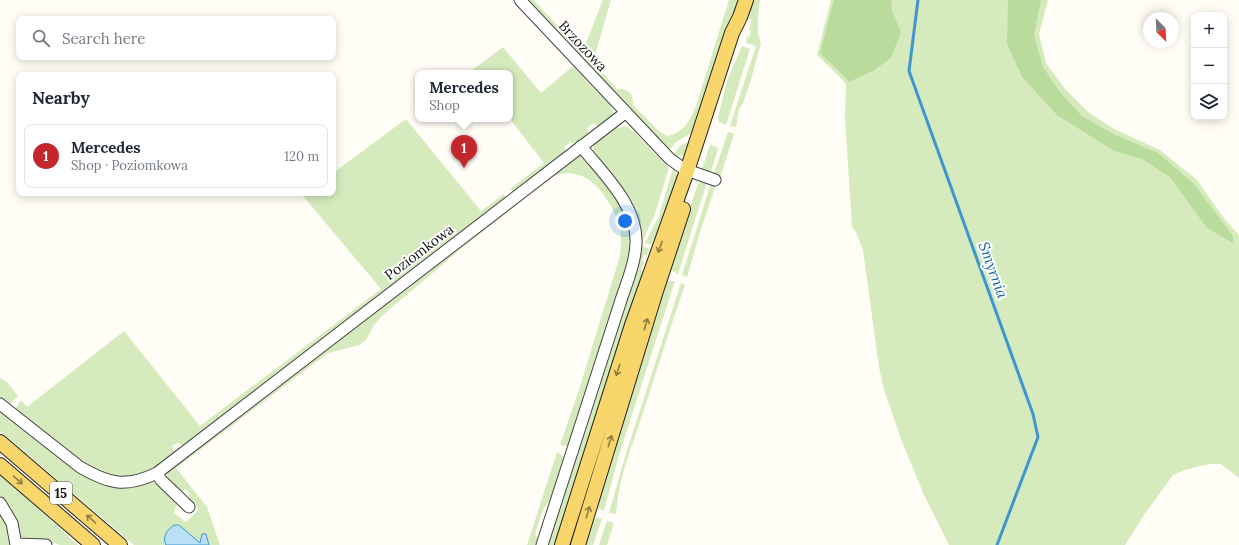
<!DOCTYPE html>
<meta charset="utf-8">
<style>
:root{--surface:#fff;--page:#f6f6f7;--text:#1f2937;--muted:#747a83;--line:#e0e1e3;--accent:#c4262e}
body{margin:0;font-family:Lora,serif;background:var(--page);color:var(--text)}
.controls{position:absolute;right:12px;top:12px;display:grid;overflow:hidden;border-radius:8px;box-shadow:0 2px 10px #0003}
.controls button{width:36px;height:36px;display:grid;place-items:center;padding:0;border:0;border-bottom:1px solid var(--line);background:var(--surface);color:var(--text);font:20px sans-serif}
.compass{position:absolute;left:1143px;top:12px;width:36px;height:36px;border-radius:50%;background:var(--surface);box-shadow:0 2px 10px #0003;rotate:156deg}
.you{position:absolute;left:625px;top:221px;width:14px;height:14px;margin:-10px;border:3px solid #fff;border-radius:50%;background:#1a73e8;box-shadow:0 0 0 6px #1a73e833}
.badge{display:grid;place-items:center;width:26px;height:26px;border-radius:50%;background:var(--accent);color:#fff;font-size:13px;font-weight:700}
.pin{position:absolute;translate:-50% -33px;filter:drop-shadow(0 1px 2px #0008)}
.pin::after{content:'';position:absolute;top:21px;width:14px;height:12px;background:inherit;clip-path:polygon(0 0,100% 0,50% 100%)}
.popup{position:absolute;left:415px;top:70px;width:98px;height:52px;box-sizing:border-box;display:grid;place-content:center;border-radius:8px;background:var(--surface);filter:drop-shadow(0 1px 3px #0005);font-size:13px;white-space:nowrap;color:var(--muted)}
.popup b{font-size:15px;color:var(--text)}
.popup::after{content:'';position:absolute;left:50%;top:100%;margin-left:-8px;border:8px solid transparent;border-top-color:var(--surface)}
.list{margin:0;padding:0;list-style:none}
h2{display:flex;justify-content:space-between;align-items:center;height:52px;margin:0;padding:0 16px;font-size:17px}
h2 small{font-size:13px;font-weight:400;color:var(--muted)}
.list li{display:grid;grid-template-columns:26px 1fr auto;gap:12px;align-items:center;box-sizing:border-box;height:64px;margin:0 8px 8px;padding:0 8px;border:1px solid var(--line);border-radius:8px}
.list b{display:block;font-size:15px;white-space:nowrap}
.list p{margin:0;font-size:13px;white-space:nowrap;color:var(--muted)}
.list em{font-size:13px;font-style:normal;color:var(--muted)}
.icon{flex:none;width:22px;height:22px;fill:none;stroke:currentColor;stroke-width:2;stroke-linecap:round;stroke-linejoin:round}
.map{position:relative;flex:none;width:1239px;height:545px;overflow:hidden}
.search{position:absolute;background:var(--surface);box-shadow:0 2px 10px #0003;left:16px;top:16px;width:320px;height:44px;display:flex;align-items:center;gap:10px;box-sizing:border-box;padding:0 14px;border-radius:8px;color:var(--muted);font-size:15px}
.panel{position:absolute;background:var(--surface);box-shadow:0 2px 10px #0003;left:16px;top:72px;width:320px;height:124px;border-radius:8px}
.map>svg:first-child{display:block}
.green{fill:#d5ebbd}
.forest{fill:#b9dc9c}
.water{fill:#b9e0f7;stroke:#3f96cf}
.lines{fill:none;stroke-linecap:round;stroke-linejoin:round}
.stream{stroke:#3f96cf;stroke-width:3}
.minor-casing{stroke:#444;stroke-width:13}
.major-casing{stroke:#222;stroke-width:16}
.minor{stroke:#fff;stroke-width:11}
.major{stroke:#f9d66b;stroke-width:14}
.oneway{stroke:#917d42}
.labels{text-anchor:middle;stroke-width:4;stroke-linejoin:round;paint-order:stroke}
.shield{fill:#fff;stroke:#585858;stroke-width:1}
.shield-label{font-size:13px;font-weight:bold;fill:#111}
.street-label{font-size:14px;fill:#111;stroke:#fff}
.water-label{font-size:15px;font-style:italic;fill:#1768a6;stroke:#fff}
</style>
<div class="map">
<svg width="1239" height="545" viewBox="0 0 1239 545">
<rect width="100%" height="100%" fill="#fffdf5"/>
<path class="green" d="M524,0H534L582,53L603,0H611L593,62L617,89C629,88 633,93 633,105L660,132L668,136C683,132 689,122 695,109L729,0H739L695,131L693,130L690,134L676,142L668,152Z
M752,0H760L758,16V34L761,43L750,83L743,103L739,109L736,127L730,126L756,46L746,43L747,36L749,37L751,31L749,30L752,20L749,19Z
M831,0H1048L1039,34L1046,63L1066,90L1088,112L1114,129L1160,150L1197,180L1223,217L1239,235V478L1221,464H1209L1185,470L1173,475L1144,515L1125,545H949L924,495L901,439L884,390L879,367L863,250L856,232L852,227L845,118L846,85L843,80L817,55Z
M742,46L750,49L726,125L719,122L718,117L728,78Z
M503,47L541,93L573,66L592,87L611,105L614,114C610,119 604,126 597,126L594,123L587,128L589,134L576,145L571,142L564,147L566,152L515,193L510,189L544,163L510,119V73H473L471,71Z
M406,119L481,211L504,194L506,199L184,446L177,443L172,446L175,453L154,469L139,475L120,478L94,472L15,410L21,400L27,407L124,331L200,426L381,289L303,196L306,193H333V173Z
M616,125L618,128L626,126L631,129L669,168L655,214L642,242H640L593,150C593,139 608,132 616,125Z
M728,132L734,134L720,178L713,176Z
M692,140L685,155L678,156L673,155L681,145Z
M710,145L717,147L718,149L710,175L702,169Z
M575,156H582L587,160L625,211L630,226L632,253L569,445L564,446L560,445L578,393L620,256C621,247 622,238 620,228C619,221 615,214 612,208C599,184 581,166 553,176L467,244L384,314L374,325L366,340L359,345L328,353L176,468L207,507L220,545H134L0,431V407L96,481L102,484L116,487L150,481L158,483L177,503L174,513L186,522L199,509L190,502L189,493L185,489L179,492L169,482L167,474L169,470Z
M673,168L679,178L666,216L651,245L645,243L659,216Z
M700,182H707L678,274L672,271L670,267L698,184Z
M711,183L716,185L701,229L687,277L682,275Z
M640,245L649,249L647,255H644L642,261L644,262L641,271L642,279L557,545H544Z
M668,281H675L619,455L604,511L598,508L597,505L665,285Z
M681,283L685,285C670,327 657,370 643,413C632,446 618,480 616,514L609,513L625,457Z
M0,378L7,382L18,396L10,404H6L0,400Z
M557,452L564,457L566,462L553,499C542,505 539,523 535,534L539,541L537,545H527Z
M0,474L78,545H60L45,540L20,537L14,514L0,496Z
M0,510L7,524L12,545H0Z
M597,518L602,519L593,545H584L591,522L594,519Z
M607,521L614,523L607,545H599Z"/>
<path class="forest" d="M834,0H891L892,11L901,32L891,58L873,71L849,82L844,76L820,53Z
M1008,0H1041L1034,35L1043,67L1060,92L1082,116L1115,135L1158,153L1194,184L1233,236V243L1207,228L1170,177L1142,159L1114,151L1057,115L1022,77L1007,44Z"/>
<path class="water" d="M174,525H179L200,543L202,534H206L209,545H166C162,537 167,530 174,525Z"/>
<g class="lines">
<path class="stream" d="M918,0L909,71L1033,414L1038,437L997,545"/>
<g class="minor-casing">
<path id="minor" d="M520,0L670,159L684,169L715,180
M0,404L80,467C109,484 126,488 157,473L625,113
M157,473L161,480L189,507
M0,503L12,523L16,545
M16,544L46,545
M542,545L622,297C628,280 635,262 636,244C638,205 603,174 581,146"/>
</g>
<g class="major-casing">
<path id="major" d="M0,442L120,545
M0,465L93,545
M562,545L632,325L687,171L732,33L740,17L746,0
M578,545L655,294L683,209"/>
</g>
<use href="#minor" class="minor"/>
<use href="#major" class="major"/>
</g>
<defs><path id="oneway-shaft" d="M-6 0H5M1.5-3L5.5 0L1.5 3" fill="none" stroke-width="1.6" stroke-linecap="round" stroke-linejoin="round"/></defs>
<g class="oneway">
<use href="#oneway-shaft" transform="translate(660 247) rotate(110)"/>
<use href="#oneway-shaft" transform="translate(646 324) rotate(-73)"/>
<use href="#oneway-shaft" transform="translate(618 370) rotate(108)"/>
<use href="#oneway-shaft" transform="translate(610 441) rotate(-73)"/>
<use href="#oneway-shaft" transform="translate(18 480) rotate(41)"/>
<use href="#oneway-shaft" transform="translate(588 512) rotate(-73)"/>
<use href="#oneway-shaft" transform="translate(91 519) rotate(-139)"/>
</g>
<g class="labels">
<rect class="shield" x="50" y="482" width="22" height="22" rx="3"/>
<g class="shield-label">
<text x="61" y="498">15</text>
</g>
<g class="street-label">
<text transform="translate(583 46) rotate(47)" y="5">Brzozowa</text>
<text transform="translate(419 252) rotate(-37)" y="5">Poziomkowa</text>
</g>
<g class="water-label">
<text transform="translate(993 270) rotate(70)" y="5">Smyrnia</text>
</g>
</g>
</svg>
<div class="controls">
<button>+</button>
<button>−</button>
<button><svg class="icon" aria-label="layers" viewBox="0 0 24 24"><path d="M12 4l9 5-9 5-9-5zM3 14l9 5 9-5"/></svg></button>
</div>
<svg class="compass" viewBox="-18 -18 36 36"><path d="M0-13l5 13h-10z" fill="#e53935"/><path d="M0 13l5-13h-10z" fill="#747a83"/></svg>
<div class="you"></div>
<div class="pin badge" style="left:464px;top:168px">1</div>
<div class="popup"><b>Mercedes</b>Shop</div>
<div class="search"><svg class="icon" aria-label="search" viewBox="0 0 24 24"><circle cx="10" cy="10" r="6"/><path d="M15 15l6 6"/></svg>Search here</div>
<section class="panel">
<h2>Nearby<small></small></h2>
<ul class="list">
<li><span class="badge">1</span><div><b>Mercedes</b><p>Shop · Poziomkowa</p></div><em>120 m</em></li>
</ul>
</section>
</div>
